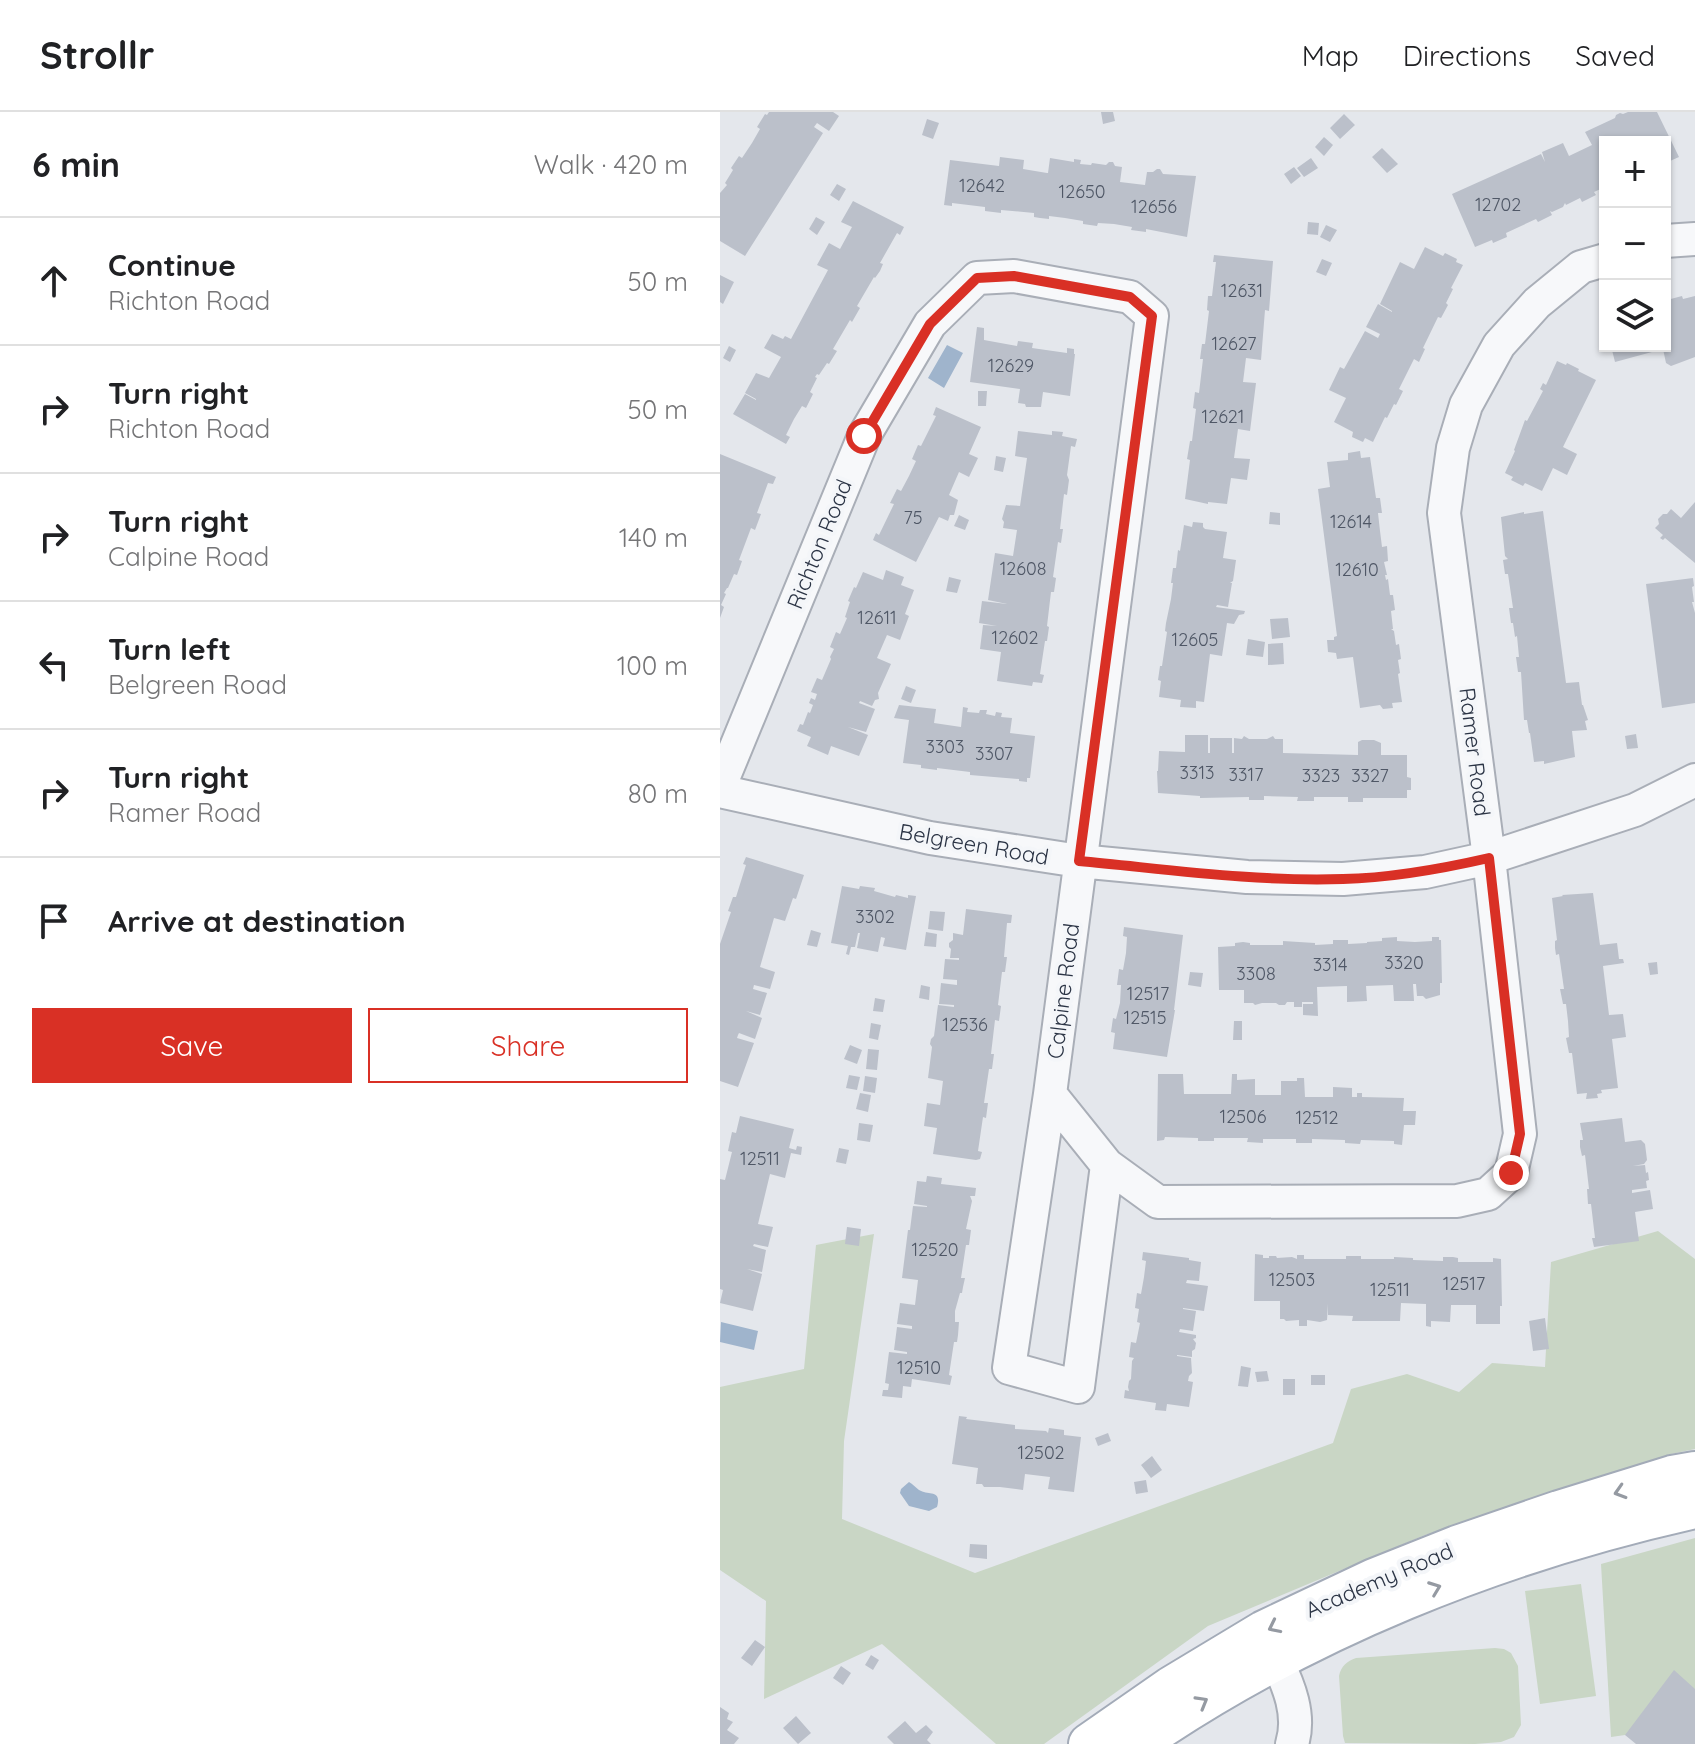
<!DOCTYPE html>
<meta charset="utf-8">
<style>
:root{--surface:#fff;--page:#f2f2f2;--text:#202124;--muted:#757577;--line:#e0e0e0;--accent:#d93025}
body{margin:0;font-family:Quicksand,sans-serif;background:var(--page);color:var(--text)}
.controls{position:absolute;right:24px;top:24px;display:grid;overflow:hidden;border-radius:0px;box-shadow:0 2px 6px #0004}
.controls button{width:72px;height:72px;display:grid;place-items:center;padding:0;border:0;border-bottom:2px solid var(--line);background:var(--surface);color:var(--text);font:40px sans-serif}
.stop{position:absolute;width:24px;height:24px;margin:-18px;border:6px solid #d93025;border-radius:50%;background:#fff}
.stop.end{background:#d93025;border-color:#fff;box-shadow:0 2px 8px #0008}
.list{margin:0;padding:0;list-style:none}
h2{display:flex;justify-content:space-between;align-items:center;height:104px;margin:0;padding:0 32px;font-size:34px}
h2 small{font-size:26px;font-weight:400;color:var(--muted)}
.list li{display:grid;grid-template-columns:52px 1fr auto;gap:24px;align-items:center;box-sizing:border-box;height:128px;padding:0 32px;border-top:2px solid var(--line)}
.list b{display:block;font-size:30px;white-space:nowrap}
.list p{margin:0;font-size:26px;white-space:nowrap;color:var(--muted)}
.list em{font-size:26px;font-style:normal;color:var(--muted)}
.actions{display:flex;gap:16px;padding:24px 32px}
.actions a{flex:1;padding:18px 0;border:2px solid var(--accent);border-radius:0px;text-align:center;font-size:28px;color:var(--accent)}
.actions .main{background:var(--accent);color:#fff}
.icon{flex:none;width:44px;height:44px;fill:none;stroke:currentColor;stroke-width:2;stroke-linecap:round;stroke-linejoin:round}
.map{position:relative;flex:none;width:975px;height:1632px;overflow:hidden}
header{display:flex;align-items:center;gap:48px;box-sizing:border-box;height:112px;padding:0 40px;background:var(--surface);border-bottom:2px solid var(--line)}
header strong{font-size:38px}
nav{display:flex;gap:44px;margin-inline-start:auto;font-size:28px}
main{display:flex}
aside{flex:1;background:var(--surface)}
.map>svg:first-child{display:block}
.green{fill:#c9d6c5}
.water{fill:#9fb4cc}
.building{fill:#bbc0ca}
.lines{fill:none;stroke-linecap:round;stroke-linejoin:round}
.minor-casing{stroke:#a9aeb7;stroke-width:36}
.major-casing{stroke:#a3abb8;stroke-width:44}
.minor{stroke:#f7f8fa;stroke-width:32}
.major{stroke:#fff;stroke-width:40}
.oneway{stroke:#959aa2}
.route{stroke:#d93025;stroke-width:10}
.labels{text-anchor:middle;stroke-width:8;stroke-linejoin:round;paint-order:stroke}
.number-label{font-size:18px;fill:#4f5766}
.street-label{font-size:22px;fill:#2b3445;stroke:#f4f6f9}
</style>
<header>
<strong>Strollr</strong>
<nav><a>Map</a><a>Directions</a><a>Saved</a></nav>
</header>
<main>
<aside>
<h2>6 min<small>Walk · 420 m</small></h2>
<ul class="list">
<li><svg class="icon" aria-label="ahead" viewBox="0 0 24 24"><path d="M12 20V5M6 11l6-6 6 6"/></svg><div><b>Continue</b><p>Richton Road</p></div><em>50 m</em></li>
<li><svg class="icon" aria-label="right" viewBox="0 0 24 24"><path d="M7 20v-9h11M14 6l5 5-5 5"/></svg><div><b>Turn right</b><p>Richton Road</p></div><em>50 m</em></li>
<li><svg class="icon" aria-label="right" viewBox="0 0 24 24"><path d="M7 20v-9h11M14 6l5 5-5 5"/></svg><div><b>Turn right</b><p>Calpine Road</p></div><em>140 m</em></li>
<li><svg class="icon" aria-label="left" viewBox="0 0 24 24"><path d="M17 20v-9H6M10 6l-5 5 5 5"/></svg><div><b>Turn left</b><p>Belgreen Road</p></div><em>100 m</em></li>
<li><svg class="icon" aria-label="right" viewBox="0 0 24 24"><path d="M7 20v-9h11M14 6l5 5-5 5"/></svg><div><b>Turn right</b><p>Ramer Road</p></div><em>80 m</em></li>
<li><svg class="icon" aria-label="arrive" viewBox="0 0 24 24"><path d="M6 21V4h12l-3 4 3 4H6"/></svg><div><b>Arrive at destination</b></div></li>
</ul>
<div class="actions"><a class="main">Save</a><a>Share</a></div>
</aside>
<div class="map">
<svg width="975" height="1632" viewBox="0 0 975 1632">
<rect width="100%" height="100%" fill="#e4e7ec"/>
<path class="green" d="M938,1119L975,1147V1337L951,1342L705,1423L488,1514L324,1632H276L162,1532L44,1587L46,1489L0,1458V1275L84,1257L96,1133L154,1122L124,1329L122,1407L255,1461L613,1331L631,1277L687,1262L739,1280L772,1251L825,1255L831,1150Z
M975,1426V1613L891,1625L881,1452Z
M861,1472L876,1584L820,1592L805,1479Z
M775,1536L784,1537L791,1541L798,1554L801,1613L794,1625L781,1630L755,1632L625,1631L623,1624L619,1564C621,1554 627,1549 636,1546Z"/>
<path class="water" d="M227,233L243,241L224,276L208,266Z
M1,1210L38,1219L34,1238L0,1230Z
M189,1370C193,1372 195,1375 199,1378C209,1384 222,1377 217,1395L209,1399L189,1394L180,1381L181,1377Z"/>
<path class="building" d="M49,0H113L119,4L109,19L97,11L94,15L103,21L25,144L0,129V81L7,73L5,71L13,58L11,56L19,44L22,46L32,31L40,17L37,15L45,2L47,3Z
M381,0H393L395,9L383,12Z
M908,0H937L959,45L950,49L949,46L945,48V30H885V75L874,80L876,83L862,90L860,86L846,93L845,91L843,95L832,100L830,99L832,103L818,110L816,107L786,121L787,125L773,131L772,128L755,135L732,82L821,42L825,50L822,40L843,31L849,44L872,33L865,20L895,6L896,3L900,1L903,2Z
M624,2L635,13L620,27L610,16Z
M207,7L219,11L213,27L202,23Z
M604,25L613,33L604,44L595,35Z
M662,36L678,52L667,61L652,45Z
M280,45L304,48L303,57L327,61H328L330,46L354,50V47L361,48L360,52L371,53L372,51L386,53L389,50H393L395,54L402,55L400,70L425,73L427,60H433L437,57H440L443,62L476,64L467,125L426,117V120L411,118L412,115L394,112L378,111L377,114L363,112V109L345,106L329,104V107L320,106L314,105V101L281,98V101L265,99V95L232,91V94L224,93L230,48L279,54Z
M591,46L598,56L584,65L577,56Z
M574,55L581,64L571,72L564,62Z
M117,72L126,77L119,89L110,83Z
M133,89L184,115L180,123L177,121L160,151L163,152L160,159L155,166L154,165L137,194L140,196L132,210L130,208L113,237L117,239L109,252L107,251L99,263L97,262L95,265L97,266L90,280L93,282L86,296L82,294L74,307L66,323L70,325L66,332L13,302L25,282L36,288V287L25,281L36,261L49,266L61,245L44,236L52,222L63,227L65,224L71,227L108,158L97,153L109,131L120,137L132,115L121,110Z
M96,105L105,110L97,123L89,117Z
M588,110L599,111L598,123L587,122Z
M606,113L617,118L610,130L600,125Z
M705,135L723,144L725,141L737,147L736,150L743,153L731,176L733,177L726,191L728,193L721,206L718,205L703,236L705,237L699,250L694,247L679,277L683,279L676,293L674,292L667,306L665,305L653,330L645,326L643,330L632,325L633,320L614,310L626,286L609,278L620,255L624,257L645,219L658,226L660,222L646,215L658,192L672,200V199L660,192L680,150L694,157Z
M494,143L553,149L549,199L545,198L541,248L526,246L523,270L536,271L530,319L518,317L514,346L530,347L527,368L511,366L507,392L488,390V392L465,387L470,348L467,347L470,329H472L476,297L473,296L475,280L479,281L483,247H480L482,232H485L489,199L487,198L488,184H492L496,150H493Z
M602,147L612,151L606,164L596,160Z
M0,163L14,170L3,192L0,190Z
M962,184L963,187L975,184V245L951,254L946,251L943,237L895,250L891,234H945V193L948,192L947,188Z
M257,215L264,216V228L297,234L298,229L313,231L312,236L347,241V236L354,237V242H355L350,284L323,280L321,295H306L305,292L298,291L300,277L250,270Z
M9,234L16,238L10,250L3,246Z
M837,249L846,253L847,251L859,257L858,259L876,268L843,335L857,342L847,363L833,356L822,379L805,371L803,374L791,368L793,365L785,361L795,339L794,338L805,308L807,309L823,279L820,277L823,271L826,273Z
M258,279H267L266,294H258Z
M216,295L261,315L249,342L258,346L249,365L239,360L229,383L238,388L234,403H230L228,409L219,405L196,450L153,428L156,421L159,423L174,392L170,391L177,377L181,379L189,364L196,349L192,347L198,333L201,334L216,304L213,303Z
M298,319L332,323V319L343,320L342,324L357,327L355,335L351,334L347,363L349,368L347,383L344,382L340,417H343L341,431L338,430L333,465L336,466L334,480H331L327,514L329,515L327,529H325L320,562L324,563L322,571L313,570L312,574L277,569L281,540L260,537L263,513L277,514L259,511L262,489L287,492L268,488L275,441L293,444L297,418L283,416L284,410L282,407L286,393L300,394L307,346L295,344Z
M640,339L641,346L650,345L656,386H660L662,401H658L660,419L662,435L667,434L668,449L664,450L667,463H665L666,468L668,467L670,483H673L675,498L671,499L673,517H671L674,519L676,533L679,532L681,547L678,548L680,561L678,562L682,590L672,591L673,596L663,597L660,593L640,596L633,545L617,547L616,541L608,540L607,528H614V525L617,524L598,377L610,375L607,350L628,348V341Z
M0,342L56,365L53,372L48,371L37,401L41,402L35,418L31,416L19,448L22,449L17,463L14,462L8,476H7L4,481L6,482L1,493L4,495L0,506Z
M276,344L286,346L283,360L274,358Z
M975,390V451L945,426L943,428L940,426L943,423L935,416L939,412L938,407L943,402H947L951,397L961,406Z
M823,399L846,571L859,570L862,593H863L868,608L865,609L867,618L852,619L855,645L824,652V649L814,650L810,621H809L807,608H804L801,560H798L796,545H799L797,524L795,525L793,511H791L789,496H793L788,462H785L783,448L788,447L785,444L781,405L804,400V402Z
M550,400L560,401V413L549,412Z
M239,403L249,408L245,418L234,414Z
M473,410L483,411V415L485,417L507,420L503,446L516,448L513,469L510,471H512L508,495L497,493L496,495L525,499L524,502L519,503L514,512L507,511L502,544L490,542L484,590L476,589V596L460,595L461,588L439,585L441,569L438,568L440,554H442L447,520L445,519L446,511L451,487L453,471H451L453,456H456L458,438L460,439L464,413L472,415Z
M166,458L184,465L181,473L194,478L185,502L189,504L180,528L167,523L157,546L171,552L158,581L159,587L155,588L152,594L140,589L139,591L155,597L146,620L128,615L148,623L139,644L111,634L108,643L87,634L91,625L77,619L80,612L83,613L88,600L90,601L93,593L89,591L91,586L95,588L97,582L91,580L97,566L102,568L111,547L110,545L114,537L110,535L116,520L120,522L127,506L125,505L130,490L128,489L134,475L136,476L143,460L163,468Z
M229,465L241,468L237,481L226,479Z
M973,466L974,474L972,475L974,490H972L975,501V591L942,596L926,472Z
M568,506L570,525L552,527L550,507Z
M528,527L545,530L543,545L526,543Z
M563,531L564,552L548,553V532Z
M186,574L196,578L191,591L181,587Z
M179,593L216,597L214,611L241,615L243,595L248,596L247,600L259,601L260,598H267L266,602L275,604L276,600L282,601L281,605L292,606L290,621L315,624L310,666H307V670L299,669V667L250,663V660L217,656V658L201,656V653L183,651L189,608L174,606Z
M916,622L918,636L907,637L905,624Z
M465,623H488V641H490V626H512V641H514V626L522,627L524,624L529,627H547L553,624L555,627H563V641L638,643V630L642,628H654L661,631V643H687V665L691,666V678H687V686H643V690H628V685H594V689H577L578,685L544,684V688H529V685L480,686V684L438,681L437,659H438L439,639L465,640Z
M26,745L84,763L76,787L73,786L65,809L54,806L40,855L55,860L50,877L34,873L33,877L47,881L40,903L26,899L42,906L35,927L19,921L18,923L17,926L34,931L18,975L0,969V832L11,800L8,799L13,785H16L26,753L23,752Z
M122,774L139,777L140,774L155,776L154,779L175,785L176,783L188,786V783L196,784L186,838L163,834L165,826L161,825L158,840L137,836L140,821H138L135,835H131L129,843L126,842L128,834L111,831Z
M873,781L880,833L897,831L899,847H903L904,851L883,854L889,903L903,902L906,925L892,927L898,976L881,978L882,981L877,982L878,986L866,987L867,981L857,982L852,941H849L846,926L849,925L848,909L846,892H843L840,877H844L839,842L836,843L835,836V829L837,828L832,786L843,784L842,783Z
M246,797L292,803L291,811H287L284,845H287L285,860H282L278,893L281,894L279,909L275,908L271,942H274L272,957H269L264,991H268L266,1006L263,1005L258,1039L262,1040L260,1047L256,1048L213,1042L217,1016L204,1014L207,991L220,993L223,969L208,966L212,935L210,932L211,927L214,924L218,893L234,895V893L219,892L221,871L237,873V868L223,867L225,847L239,848V846H230L231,837L229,835V831L233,828V821L243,823Z
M210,799L225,800L223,819L208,817Z
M404,815L463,823L454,898H455L447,945L393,937L395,921L391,920L393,906L396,907L400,891L401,873H397L399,857L403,858L406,841L407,825L403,824Z
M91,818L101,821L97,835L87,833Z
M206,820L217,822L216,835L204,834Z
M677,825V829L695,830L712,829V825H719V828H721L722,871H720V883L706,887L703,884H697L696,872H693L694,889H674L673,873L646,874L647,889L627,890V874L597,875L598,904L583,903V892H593V890H582V895H574V890H567L565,893H559L556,891H542L535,893L533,891H524V878H499L498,835L515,834V831L523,830L530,831V833H563V829L595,831V833L613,832V828H628V832L647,831V830L662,829V826Z
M937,850L938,862L930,863L928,851Z
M470,860L483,861L481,875L468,873Z
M201,873L210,875L209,888L199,886Z
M155,886L165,888L163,900L153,899Z
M514,909H522V928H513Z
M151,911L161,913L158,928L149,926Z
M130,933L142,938L137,952L124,947Z
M148,937L159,938L157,958L146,957Z
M438,962H463L464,982H511L512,962H517V968L535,967V983H561V969H577V966H584L585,985H613V975L632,976V985H637V981H642V985L684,986L683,999H696L695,1013H684L682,1033L674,1032V1029L641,1028L640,1032L625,1031V1028L592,1027V1031H576V1027H543V1031L527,1030L528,1026H494V1029H478V1026L445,1025L444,1028L437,1029Z
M129,963L140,965L137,978L126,976Z
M145,964L157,966L155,981L143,979Z
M140,981L151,983L148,1000L136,997Z
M20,1004L74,1017L69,1036L76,1038L77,1034L82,1035L81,1043L71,1041L65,1066L50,1062L38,1112L53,1115L48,1135L34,1132L33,1134L46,1138L42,1160L27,1157L42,1162L33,1199L0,1191L3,1178L0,1177V1067L5,1068L12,1040L8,1039L12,1020L16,1021Z
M902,1006L905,1030L921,1028L925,1032L927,1048L924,1052L913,1054L925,1053L926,1061L928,1060L929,1068L926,1069L927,1076L912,1078V1081L930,1078L933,1097L915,1100L919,1129L874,1135L872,1126H875L871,1092H868L867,1077H869L865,1043L862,1044L860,1035V1028H863L860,1011Z
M139,1011L153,1013L150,1030L137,1028Z
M119,1036L129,1038L126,1052L116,1050Z
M207,1064L222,1066L221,1072L256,1076L255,1084H250L252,1089L246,1117L251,1118L249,1133H246L241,1166H245L243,1175L242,1181H240L235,1199V1210H239L238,1223L237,1230H234L229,1263L232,1264L230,1273L192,1267L191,1275L183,1274L182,1286L162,1284L163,1278H168L169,1272L165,1271L169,1240L187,1242V1240L174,1238L177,1215L192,1217V1214L177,1212L180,1191L195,1193L198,1168L182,1166L188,1118H190L193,1094L207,1095V1094L194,1092L197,1069L206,1070Z
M127,1115L141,1117L139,1134L125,1132Z
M423,1140L469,1146V1148L481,1150L479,1169L467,1168L466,1171L488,1174L484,1199L463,1196V1197L476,1199L473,1219L460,1217L459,1220L476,1223V1226L473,1227L476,1231L475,1237L472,1239V1245L457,1243V1244L471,1246L472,1261L469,1264L468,1269L473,1270L469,1295L447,1292L446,1299L435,1298L436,1291L404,1286L405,1278L409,1279L408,1275L409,1269L411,1267L412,1249L414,1246L409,1245L411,1230L416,1231L420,1211L417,1210L419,1197L415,1196L417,1181L421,1182L424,1165L426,1149L422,1148Z
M535,1142L543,1143V1146H549V1144H556L557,1146L572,1145L577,1147V1143H584V1147H626V1144H641V1147H674V1145L693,1146V1148L723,1149V1145H733L738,1146V1150H773V1146L781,1147L782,1194H780V1212H756V1193H731L730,1210L711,1209V1215L706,1214V1192L681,1191L680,1209H632L633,1204L608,1203V1192L607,1208L600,1210L587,1208V1214H579V1208L566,1209L564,1207H560V1189H534Z
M825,1206L829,1237L813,1239L809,1209Z
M521,1254L531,1256L528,1275L518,1274Z
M547,1259L549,1269L537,1270L535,1260Z
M591,1263H605V1273H591Z
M563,1267H575V1283H563Z
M239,1304L247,1305L246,1307L295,1313V1317L326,1319L328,1321L329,1316L344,1318V1323L361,1325L354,1380L328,1377L330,1365L305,1362L303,1378L280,1375H264L262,1372H256L258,1356L232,1352Z
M388,1321L391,1329L378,1334L375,1326Z
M432,1344L442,1358L431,1366L421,1353Z
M426,1368L428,1380L416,1382L414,1370Z
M250,1432L267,1433V1447L249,1445Z
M35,1528L45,1535L32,1554L21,1546Z
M151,1543L159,1548L153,1558L145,1553Z
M121,1554L131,1561L123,1573L113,1566Z
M954,1558L975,1577V1632H916L905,1623Z
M0,1595L9,1601L7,1607L13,1610L7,1618L19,1626L14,1632H0Z
M76,1604L91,1621L78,1632L63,1616Z
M185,1609L196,1621L206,1613L213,1620L207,1628L211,1632H174L167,1625Z"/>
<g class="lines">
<g class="minor-casing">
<path id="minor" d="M945,129L975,127
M0,674L144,324L210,212L257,166L294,164L410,185L432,204L330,982L289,1256L358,1275L387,1053
M0,679L210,726L359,749L527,765L623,767L705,760L769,746L915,698L975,668
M330,982L387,1053L438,1090L737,1089L768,1082L791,1061L800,1022L769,746L724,401L733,336L746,293L779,233L817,191L861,155L885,148
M556,1547C569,1574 581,1603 572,1632"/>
</g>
<g class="major-casing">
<path id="major" d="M369,1632L451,1575L544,1519L654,1467L737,1434L839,1399L952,1364L975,1360
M417,1632C584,1517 778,1440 975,1396"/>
</g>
<use href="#minor" class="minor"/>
<use href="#major" class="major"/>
</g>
<defs><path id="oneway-chevron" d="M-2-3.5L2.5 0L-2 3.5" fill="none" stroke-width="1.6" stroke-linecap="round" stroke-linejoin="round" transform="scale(2)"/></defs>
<g class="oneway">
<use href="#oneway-chevron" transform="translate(900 1380) rotate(163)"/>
<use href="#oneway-chevron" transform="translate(715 1476) rotate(-21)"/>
<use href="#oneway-chevron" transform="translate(554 1515) rotate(154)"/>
<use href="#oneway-chevron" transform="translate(482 1590) rotate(-30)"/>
</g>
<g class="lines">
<path class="route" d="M144,324L210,212L257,166L294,164L410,185L432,204L359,749C446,757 535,770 623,767C673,766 721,757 769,746L800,1022L791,1061"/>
</g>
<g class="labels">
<g class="number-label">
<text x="262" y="80">12642</text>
<text x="362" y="86">12650</text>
<text x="778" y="99">12702</text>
<text x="434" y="101">12656</text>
<text x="522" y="185">12631</text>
<text x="514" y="238">12627</text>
<text x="291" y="260">12629</text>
<text x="503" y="311">12621</text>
<text x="193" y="412">75</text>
<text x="631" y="416">12614</text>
<text x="303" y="463">12608</text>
<text x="637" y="464">12610</text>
<text x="157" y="512">12611</text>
<text x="295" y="532">12602</text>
<text x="475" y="534">12605</text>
<text x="225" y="641">3303</text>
<text x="274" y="648">3307</text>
<text x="477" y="667">3313</text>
<text x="526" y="669">3317</text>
<text x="601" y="670">3323</text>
<text x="650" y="670">3327</text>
<text x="155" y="811">3302</text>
<text x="684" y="857">3320</text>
<text x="610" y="859">3314</text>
<text x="536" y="868">3308</text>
<text x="428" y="888">12517</text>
<text x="425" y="912">12515</text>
<text x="245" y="919">12536</text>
<text x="523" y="1011">12506</text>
<text x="597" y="1012">12512</text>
<text x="40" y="1053">12511</text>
<text x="215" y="1144">12520</text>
<text x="572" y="1174">12503</text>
<text x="744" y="1178">12517</text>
<text x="670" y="1184">12511</text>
<text x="199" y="1262">12510</text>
<text x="321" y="1347">12502</text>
</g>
<g class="street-label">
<text transform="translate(99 432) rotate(-68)" y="8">Richton Road</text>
<text transform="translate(755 640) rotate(83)" y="8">Ramer Road</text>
<text transform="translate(254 732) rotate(10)" y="8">Belgreen Road</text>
<text transform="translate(343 879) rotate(-83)" y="8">Calpine Road</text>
<text transform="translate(659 1468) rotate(-23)" y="8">Academy Road</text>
</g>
</g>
</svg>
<div class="controls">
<button>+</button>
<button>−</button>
<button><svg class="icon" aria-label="layers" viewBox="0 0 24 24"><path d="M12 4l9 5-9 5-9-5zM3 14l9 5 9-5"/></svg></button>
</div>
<div class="stop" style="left:144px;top:324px"></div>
<div class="stop end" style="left:791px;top:1061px"></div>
</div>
</main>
